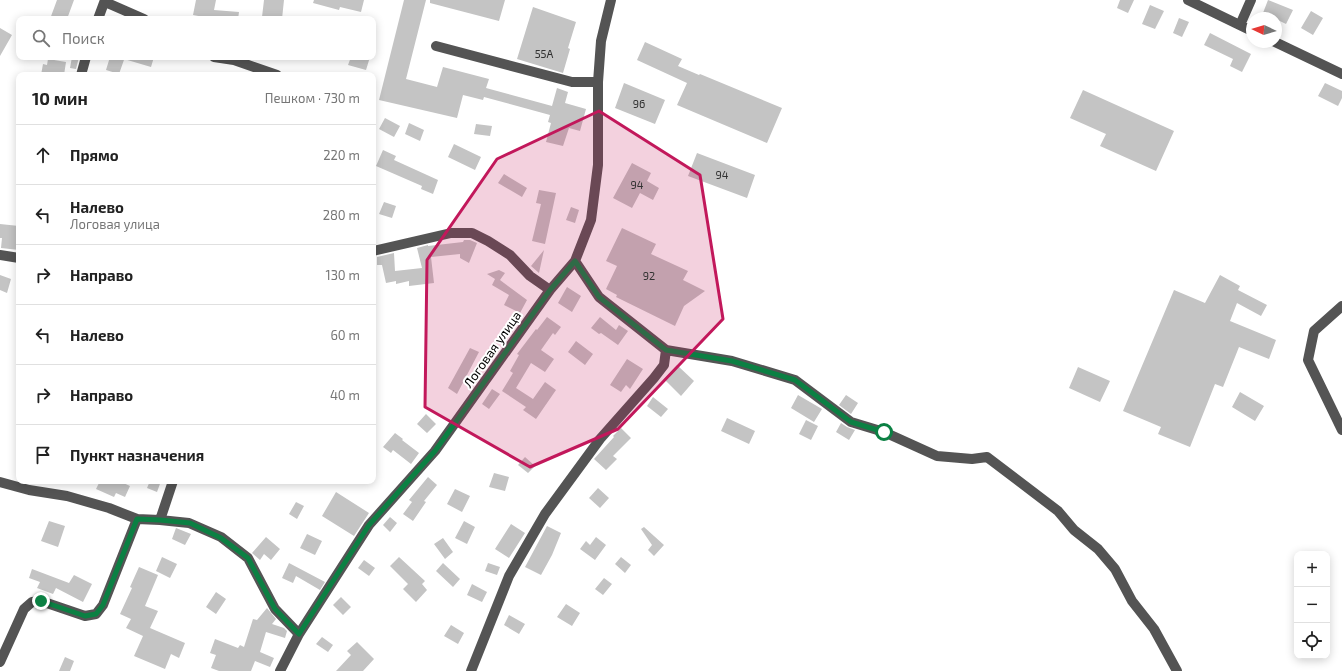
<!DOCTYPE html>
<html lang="ru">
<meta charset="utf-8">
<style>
:root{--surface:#fff;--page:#f6f6f6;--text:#222;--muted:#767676;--line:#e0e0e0}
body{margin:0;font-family:"Exo 2",sans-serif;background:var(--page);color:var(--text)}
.controls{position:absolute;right:12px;bottom:12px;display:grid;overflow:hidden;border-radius:8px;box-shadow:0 2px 10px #0003}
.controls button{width:36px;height:36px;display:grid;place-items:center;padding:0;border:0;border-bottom:1px solid var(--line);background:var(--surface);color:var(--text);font:20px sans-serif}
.compass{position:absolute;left:1246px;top:12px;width:36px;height:36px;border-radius:50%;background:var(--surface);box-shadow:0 2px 10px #0003;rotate:274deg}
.stop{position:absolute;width:12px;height:12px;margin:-9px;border:3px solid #0b8043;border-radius:50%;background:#fff}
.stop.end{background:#0b8043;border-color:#fff;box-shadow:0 1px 4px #0008}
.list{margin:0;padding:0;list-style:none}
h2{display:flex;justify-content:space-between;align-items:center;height:52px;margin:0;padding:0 16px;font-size:17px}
h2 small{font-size:13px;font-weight:400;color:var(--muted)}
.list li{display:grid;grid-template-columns:26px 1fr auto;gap:12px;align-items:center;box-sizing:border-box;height:60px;padding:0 16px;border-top:1px solid var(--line)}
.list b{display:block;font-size:15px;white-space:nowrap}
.list p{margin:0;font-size:13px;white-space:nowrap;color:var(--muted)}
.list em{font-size:13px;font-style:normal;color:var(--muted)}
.icon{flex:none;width:22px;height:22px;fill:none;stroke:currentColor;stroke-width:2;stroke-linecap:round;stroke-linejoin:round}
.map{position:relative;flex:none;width:1342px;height:671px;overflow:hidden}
.search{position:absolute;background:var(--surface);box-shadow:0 2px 10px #0003;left:16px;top:16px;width:360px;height:44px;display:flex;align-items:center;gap:10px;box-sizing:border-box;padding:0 14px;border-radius:8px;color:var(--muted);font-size:15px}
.panel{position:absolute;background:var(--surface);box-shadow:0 2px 10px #0003;left:16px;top:72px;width:360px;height:412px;border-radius:8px}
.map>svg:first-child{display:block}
.building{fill:#c4c4c4}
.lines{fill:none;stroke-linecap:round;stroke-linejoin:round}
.minor{stroke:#545454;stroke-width:10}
.route{stroke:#0b8043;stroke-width:5}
.marked{fill:#c2185b;fill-opacity:0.2;stroke:#c2185b;stroke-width:3;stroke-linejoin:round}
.labels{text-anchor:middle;stroke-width:4;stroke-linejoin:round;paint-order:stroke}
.number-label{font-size:11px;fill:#313131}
.street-label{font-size:13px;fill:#000;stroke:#fff}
</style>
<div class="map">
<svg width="1342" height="671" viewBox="0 0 1342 671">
<rect width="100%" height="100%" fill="#fff"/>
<path class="building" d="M57,0H74L67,19H50Z
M196,0H216L214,10L239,12L238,19H204V17L193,15Z
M264,0H284L282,19L262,17Z
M314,0H364L361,12L340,7L339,10L313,3Z
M404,0H426L406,79L437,87L443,67L489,79L486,88L552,106L557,88L568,92L565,103L586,109L580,131L569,128L563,146L546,142L551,123L548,122L550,115L484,97L483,100L463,95L457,118L379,100Z
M430,0H505L499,21L430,3Z
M1120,0H1134L1128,13L1117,8Z
M1268,0L1293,10L1286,24L1263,13Z
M1150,5L1164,11L1155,29L1142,24Z
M533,7L576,22L568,48L570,49L563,73L517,59Z
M1311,11L1323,18L1313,35L1301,28Z
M1179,18L1189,22L1182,37L1173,33Z
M0,28L12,35L0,56Z
M1210,33L1251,54L1242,72L1230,66L1233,59L1204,45Z
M645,42L682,59L678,66L699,75L700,74L782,108L767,143L677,105L687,83L637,60Z
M72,57H79L76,69L70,68Z
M110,57H125L119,74L106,70Z
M125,57H154L151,67L124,59Z
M351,57H370L366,70L348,65Z
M48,59L66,62L64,75H41L43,64L47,65Z
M624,83L665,100L655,124L615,108Z
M1325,83L1342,91V98L1338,106L1318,96Z
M1083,90L1174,131L1156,171L1100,146L1106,134L1070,118Z
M385,118L400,126L394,137L379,129Z
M409,123L424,130L420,141L405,134Z
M476,124L492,126L490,136L474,134Z
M454,144L481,157L475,170L448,157Z
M383,150L396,156L394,160L438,180L433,194L421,189L422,186L376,166Z
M697,153L755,175L747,198L688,176Z
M632,163L651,173L647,181L659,188L653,200L640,193L632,208L613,198Z
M504,174L527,188L522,197L498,183Z
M539,190L556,193L545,244L532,241L541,204L536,203Z
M384,202L396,206L392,218L379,214Z
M571,207L579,210L575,223L566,220Z
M0,224L19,226V250L1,248L2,238H0Z
M622,228L656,244L651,254L688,271L683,280L705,291L684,306L675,326L616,297L617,295L606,289L617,266L606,261Z
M464,240H470L477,243L469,263L460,258V254L431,257L434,283L409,286V281L396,284V281L386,283L382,265H377V257L394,253L395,271L422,268L417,248L428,245V246L463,242Z
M544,250L539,273L531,266Z
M499,270L505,273L500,280L527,300L520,313L504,305L509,295L492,285L495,279L487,274Z
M0,275L11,279L7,293L0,290Z
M1220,275L1240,286L1238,290L1267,305L1261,316L1237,303L1230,321L1276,340L1269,359L1239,347L1223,387L1215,384L1190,447L1158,434L1161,427L1123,411L1174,290L1205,303Z
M567,287L581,296L572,312L558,303Z
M547,317L561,327L555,335L553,333L541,350L554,359L545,372L531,363L516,388L533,399L545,382L556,390L536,419L523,410L526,407L502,391L513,373L510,371L519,355L517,354L536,329L537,330Z
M600,317L616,330L619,325L628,331L618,345L601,333L599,334L591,328Z
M576,341L593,354L585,365L568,352Z
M470,348L479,352L457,394L448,388Z
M627,359L643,369L630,389L626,385L621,392L610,385Z
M677,365L694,381L681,396L664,379Z
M1078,367L1110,381L1100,402L1069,388Z
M492,389L500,394L489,409L482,404Z
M1240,392L1264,406L1255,421L1232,407Z
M798,395L822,409L814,422L791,408Z
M846,395L858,403L851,414L839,405Z
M653,397L668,409L661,417L647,406Z
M426,414L436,424L427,433L417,424Z
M727,418L755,431L749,444L721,431Z
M806,420L818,426L811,440L799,434Z
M841,423L847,427L855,430L849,440L836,432Z
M621,428L631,438L613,456L617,459L606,470L594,459L614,437L613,436Z
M395,433L403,439L402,440L419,453L411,464L393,450L391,453L383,447Z
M525,457L535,466L528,473L518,465Z
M494,473L509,477L505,491L489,487Z
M428,477L437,485L424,501L426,502L413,521L403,514L412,502L409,500Z
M100,481H119L130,486L125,497L116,493L114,497L96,489Z
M150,481H161L157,492L147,488Z
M598,488L609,498L600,508L589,498Z
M455,489L470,496L462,512L447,504Z
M336,492L369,513L354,536L322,516Z
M296,502L304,506L297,519L289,514Z
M390,517L397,523L390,532L383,525Z
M49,521L65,526L58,547L41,541Z
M464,521L475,527L467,544L455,538Z
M511,524L525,533L509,558L495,549Z
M547,526L561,533L552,555L541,575L525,567Z
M644,527L664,545L654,556L648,550L652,545L641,529Z
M176,528L191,534L185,545L172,539Z
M307,534L322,541L315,555L300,548Z
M266,537L280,549L271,560L264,554L260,560L252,553Z
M596,537L606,545L595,560L580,549L586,541L590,545Z
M443,538L453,552L445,559L434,544Z
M162,557L177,564L170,578L156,571Z
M399,557L425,581L422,584L427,590L416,602L403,589L408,584L390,566Z
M621,557L631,565L625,573L615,564Z
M364,560L375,568L369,576L358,568Z
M289,563L325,582L320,590L296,576L293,583L282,578Z
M443,563L460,579L453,587L436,571Z
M488,563L500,567L497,575L485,571Z
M139,567L158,575L145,606L158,611L150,628L185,643L179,658L171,654L165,669L134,656L143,636L126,628L131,619L120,614L132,588L130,587Z
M32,569L69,583L74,575L92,584L83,602L56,588L53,594L37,588L40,582L29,578Z
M604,578L612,584L603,595L595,589Z
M472,584L487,592L482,602L467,595Z
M216,592L226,599L216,614L206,607Z
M341,597L351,607L343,615L333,605Z
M566,604L580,613L572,626L557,617Z
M267,608L276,619L272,624L284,628L287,631L285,638L266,632L260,652L274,658L270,667L255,661L251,671H219L211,668L216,655L210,653L215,639L238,648L240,645L244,647L253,619L257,620Z
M509,615L525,624L519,634L504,625Z
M451,625L464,633L458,644L444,636Z
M322,637L333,645L328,652L316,644Z
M357,642L374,659L363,671H336L351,655L347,651Z
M65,657L74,661L70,671H59Z"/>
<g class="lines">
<path class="minor" d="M1188,0L1252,31
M105,2L144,19
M98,19L105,0
M1240,25L1251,0
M1275,42L1342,74
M436,46L572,82H598
M214,57L234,60L277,75
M81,75L86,57
M373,251L451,233H472L488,241L510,255L530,276L550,290
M0,255L19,258
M1342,306L1314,331L1308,360L1342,430
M666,350L732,361L795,380L851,422L884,432L937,456L972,459L987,457L1058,511L1074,530L1098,549L1115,569L1132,601L1154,629L1177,671
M0,482L29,490L67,496L109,508L137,519
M160,520L173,481
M0,662L24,609L32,602L41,601L85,616L96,614L103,605L137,519L160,520L189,523L221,537L248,558L275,609L299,634
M280,671L299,634L369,525L435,451L550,290L575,261L591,220L598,165V82L601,41L611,0
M471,671L509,576L545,514L600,439L654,378L664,365L666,350L599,297L575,261"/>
</g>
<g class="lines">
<path class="route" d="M41,601L85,616L96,614L103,605L137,519L160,520L190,523L221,538L248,558L275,609L299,634L369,525L435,451L550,290L575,261L599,297L666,350L732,361L795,380L851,422L884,432"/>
</g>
<path class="marked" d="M599,111L700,175L723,319L618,429L530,467L425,407L427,260L497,159Z"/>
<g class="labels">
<g class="number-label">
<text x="544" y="58">55А</text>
<text x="639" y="108">96</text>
<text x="722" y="179">94</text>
<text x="637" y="189">94</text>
<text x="649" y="280">92</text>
</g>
<g class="street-label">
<text transform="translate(492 349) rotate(-55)" y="5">Логовая улица</text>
</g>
</g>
</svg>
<div class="controls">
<button>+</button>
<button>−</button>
<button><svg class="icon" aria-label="locate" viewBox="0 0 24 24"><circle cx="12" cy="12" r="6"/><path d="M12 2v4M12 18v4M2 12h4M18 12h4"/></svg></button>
</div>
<svg class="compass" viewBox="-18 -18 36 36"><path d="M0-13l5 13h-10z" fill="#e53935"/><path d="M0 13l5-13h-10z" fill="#767676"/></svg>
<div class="stop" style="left:884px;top:432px"></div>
<div class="stop end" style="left:41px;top:601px"></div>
<div class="search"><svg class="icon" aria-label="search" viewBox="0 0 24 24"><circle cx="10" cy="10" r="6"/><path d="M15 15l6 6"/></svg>Поиск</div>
<section class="panel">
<h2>10 мин<small>Пешком · 730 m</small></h2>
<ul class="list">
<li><svg class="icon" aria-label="ahead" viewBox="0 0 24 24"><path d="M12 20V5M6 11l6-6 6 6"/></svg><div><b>Прямо</b></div><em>220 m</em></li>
<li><svg class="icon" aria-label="left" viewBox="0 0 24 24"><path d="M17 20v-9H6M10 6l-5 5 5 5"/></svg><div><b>Налево</b><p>Логовая улица</p></div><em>280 m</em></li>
<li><svg class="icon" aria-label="right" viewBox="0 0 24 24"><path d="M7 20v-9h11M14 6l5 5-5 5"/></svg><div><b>Направо</b></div><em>130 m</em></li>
<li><svg class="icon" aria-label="left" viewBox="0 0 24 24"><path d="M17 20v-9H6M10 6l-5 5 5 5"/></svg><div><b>Налево</b></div><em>60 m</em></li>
<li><svg class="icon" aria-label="right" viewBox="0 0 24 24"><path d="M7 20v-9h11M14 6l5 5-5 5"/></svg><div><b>Направо</b></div><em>40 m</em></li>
<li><svg class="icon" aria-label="arrive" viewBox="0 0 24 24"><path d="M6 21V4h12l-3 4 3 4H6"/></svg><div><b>Пункт назначения</b></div></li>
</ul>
</section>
</div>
